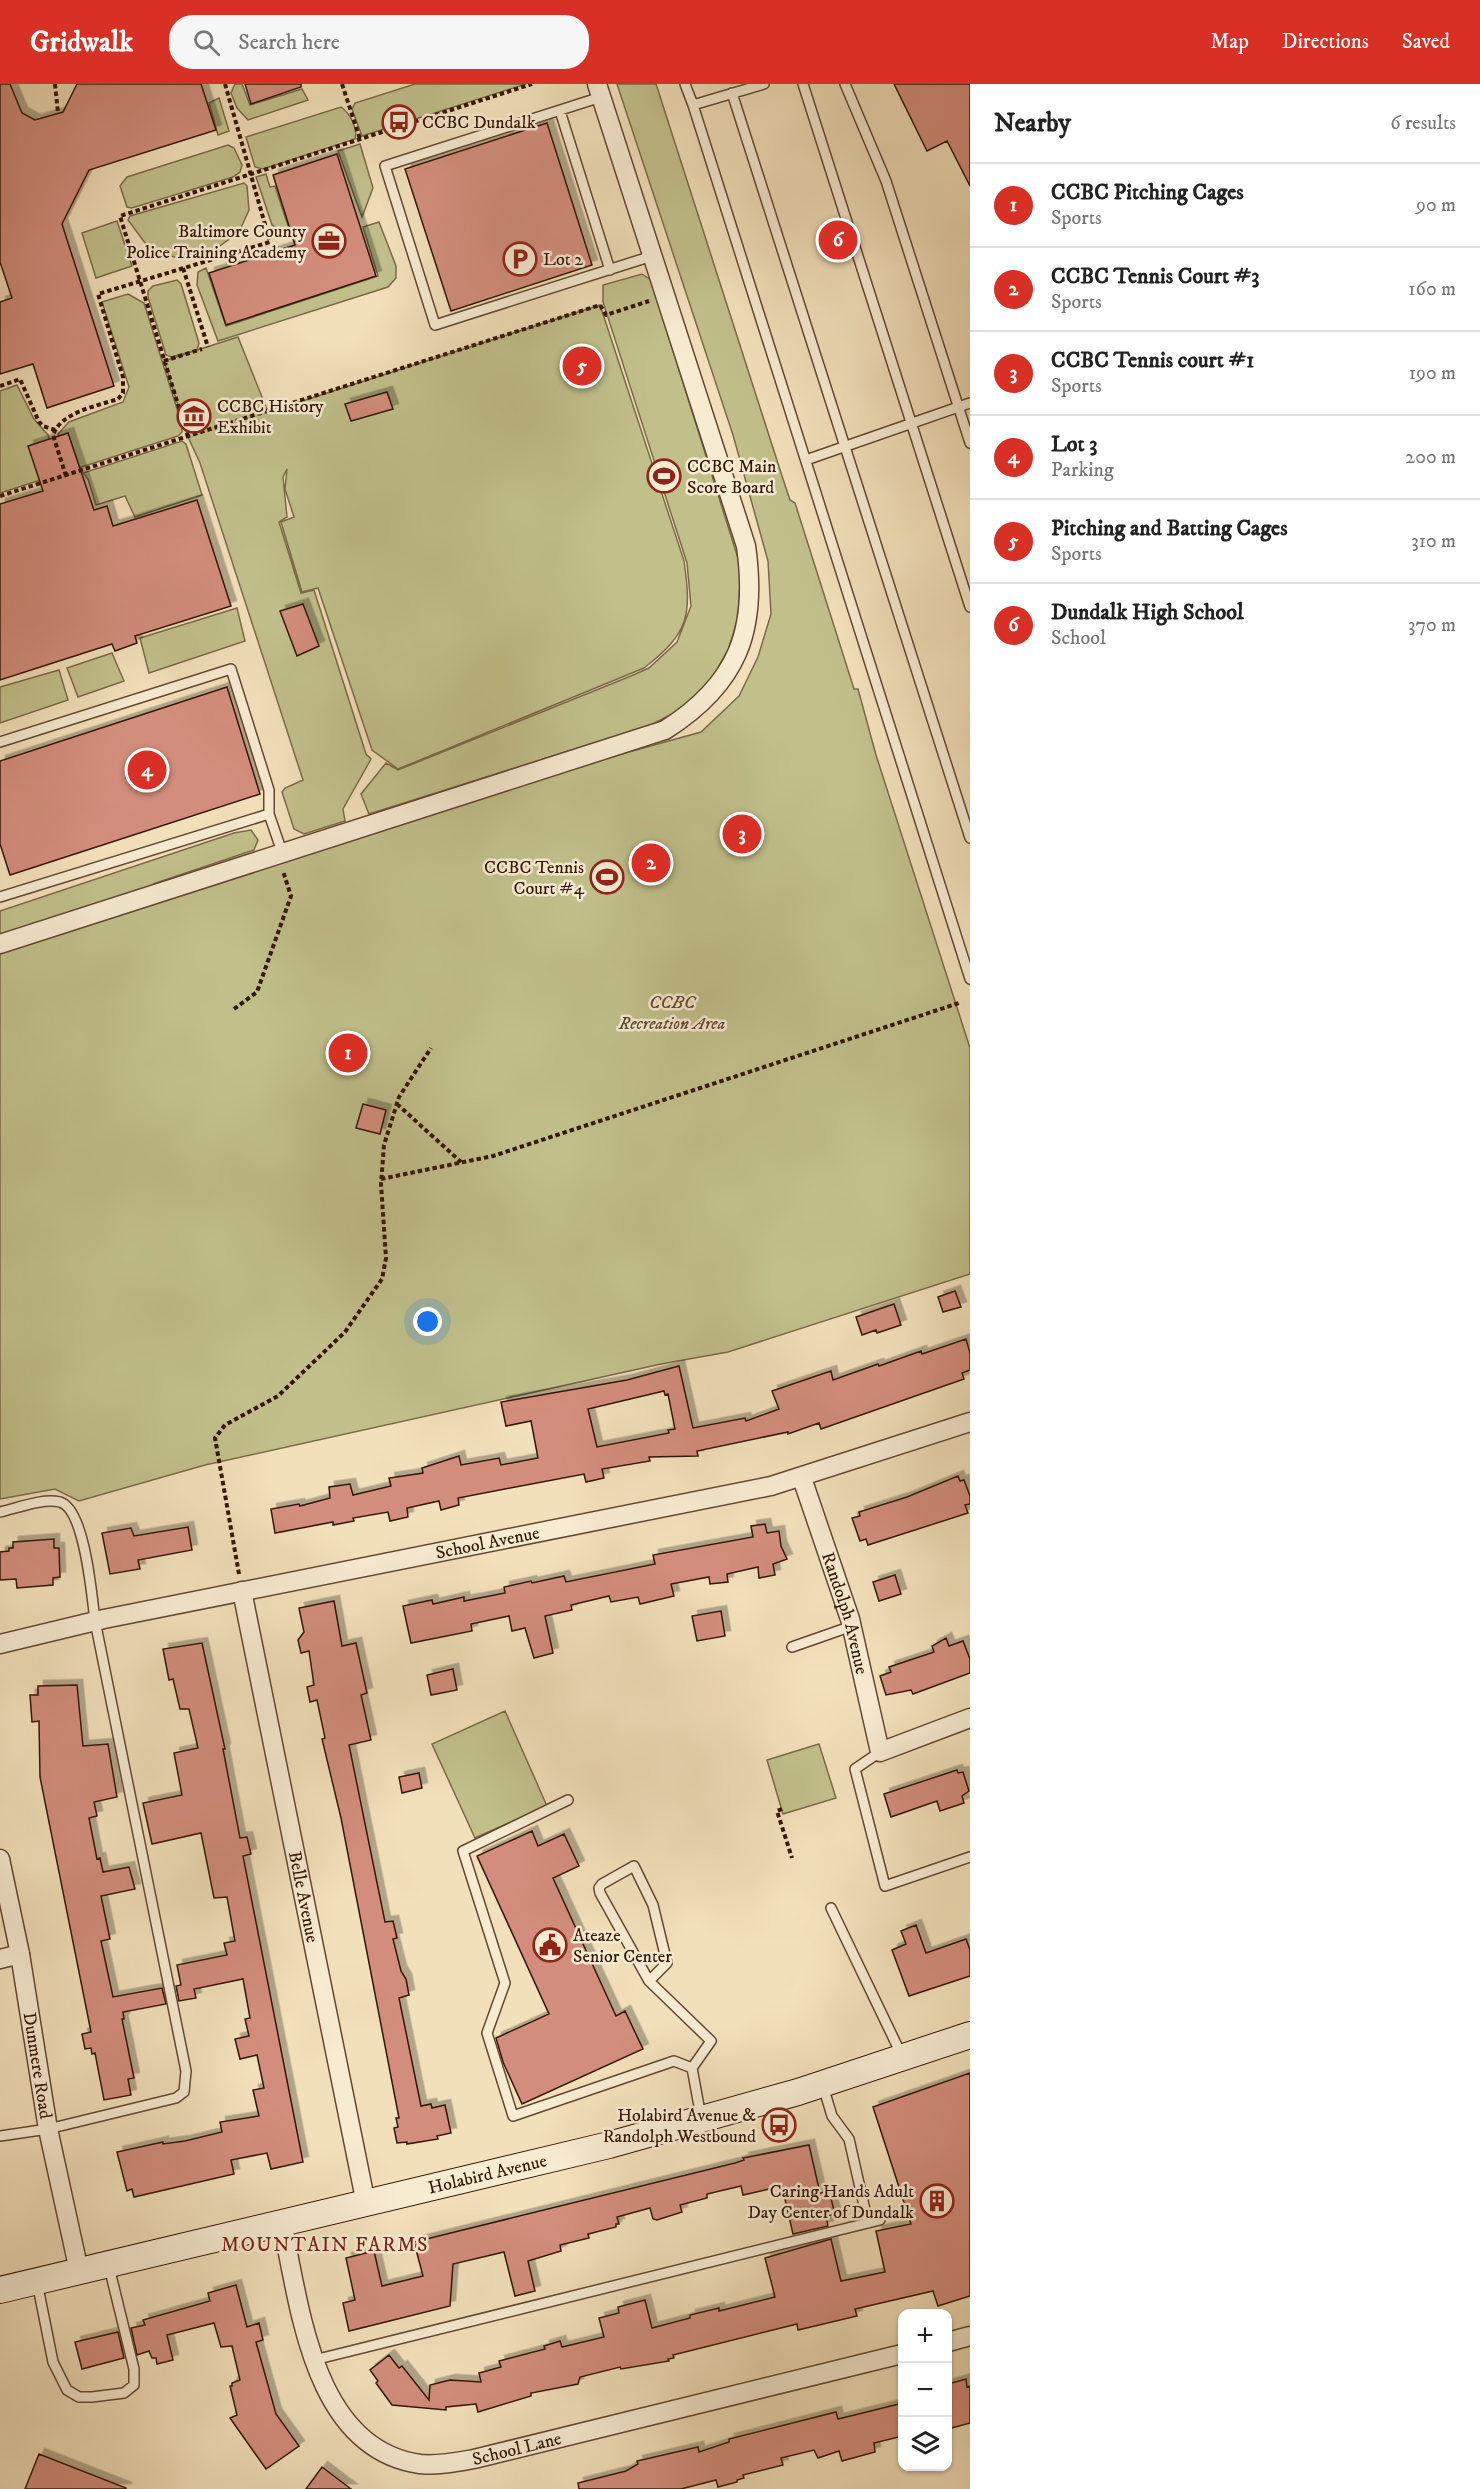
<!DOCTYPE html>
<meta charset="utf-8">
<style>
:root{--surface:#fff;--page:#f6f6f6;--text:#222;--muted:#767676;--line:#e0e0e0;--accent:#d93025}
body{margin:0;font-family:"IM FELL DW Pica",serif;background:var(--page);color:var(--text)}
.controls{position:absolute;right:18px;bottom:18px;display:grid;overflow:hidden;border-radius:12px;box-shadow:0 2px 4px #0004}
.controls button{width:54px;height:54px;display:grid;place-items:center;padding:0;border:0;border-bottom:2px solid var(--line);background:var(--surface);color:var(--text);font:30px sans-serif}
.you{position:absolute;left:428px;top:1238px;width:21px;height:21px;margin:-15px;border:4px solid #fff;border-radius:50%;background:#1a73e8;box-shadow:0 0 0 9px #1a73e833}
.badge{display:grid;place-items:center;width:39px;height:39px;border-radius:50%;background:var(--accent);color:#fff;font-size:20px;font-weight:700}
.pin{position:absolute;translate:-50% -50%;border:3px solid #fff;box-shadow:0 2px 6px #0006}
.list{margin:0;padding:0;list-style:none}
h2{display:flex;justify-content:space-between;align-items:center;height:78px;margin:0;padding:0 24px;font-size:26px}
h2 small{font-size:20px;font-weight:400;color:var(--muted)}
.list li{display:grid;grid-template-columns:39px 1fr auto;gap:18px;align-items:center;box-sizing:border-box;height:84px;padding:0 24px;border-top:2px solid var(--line)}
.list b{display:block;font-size:22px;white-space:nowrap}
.list p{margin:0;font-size:20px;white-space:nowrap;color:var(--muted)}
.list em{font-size:20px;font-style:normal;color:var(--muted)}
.icon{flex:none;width:33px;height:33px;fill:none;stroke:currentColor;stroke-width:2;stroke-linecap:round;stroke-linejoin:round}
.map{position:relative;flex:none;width:970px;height:2405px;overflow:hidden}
header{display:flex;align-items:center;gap:36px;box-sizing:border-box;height:84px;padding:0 30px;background:var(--accent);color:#fff}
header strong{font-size:28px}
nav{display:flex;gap:33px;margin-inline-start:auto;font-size:21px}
.search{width:420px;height:54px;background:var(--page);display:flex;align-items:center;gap:15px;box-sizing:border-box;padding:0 21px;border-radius:24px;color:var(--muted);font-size:22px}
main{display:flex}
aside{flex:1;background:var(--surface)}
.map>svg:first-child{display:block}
.green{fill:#c1c08b;stroke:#7a6b47;stroke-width:1.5}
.building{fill:#d38d7c;stroke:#331603;stroke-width:1.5;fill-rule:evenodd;filter:url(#shadow)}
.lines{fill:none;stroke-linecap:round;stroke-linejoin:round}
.lane-casing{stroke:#634831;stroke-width:12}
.street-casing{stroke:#634831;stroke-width:21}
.secondary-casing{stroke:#331603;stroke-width:28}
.path{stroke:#331603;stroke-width:4;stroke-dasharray:4.5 3;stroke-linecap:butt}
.lane{stroke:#f7ebd2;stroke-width:9}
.street{stroke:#f7ebd2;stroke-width:18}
.secondary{stroke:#f7ebd2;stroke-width:26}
.labels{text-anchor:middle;stroke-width:5;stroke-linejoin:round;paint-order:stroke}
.poi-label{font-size:18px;fill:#331603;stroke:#f7ebd2;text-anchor:start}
.park-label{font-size:18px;font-style:italic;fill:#5e492c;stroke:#f7ebd2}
.street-label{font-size:18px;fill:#331603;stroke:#f7ebd2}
.neighbourhood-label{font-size:20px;letter-spacing:1.5px;fill:#7a1f14;stroke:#f7ebd2}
</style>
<header>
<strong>Gridwalk</strong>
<div class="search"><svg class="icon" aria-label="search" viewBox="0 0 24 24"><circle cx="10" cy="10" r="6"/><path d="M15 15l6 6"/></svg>Search here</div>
<nav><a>Map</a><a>Directions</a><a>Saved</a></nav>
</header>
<main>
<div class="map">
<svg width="970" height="2405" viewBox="0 0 970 2405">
<defs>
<filter id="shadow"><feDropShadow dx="5.5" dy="-5.5" stdDeviation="0" flood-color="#0004"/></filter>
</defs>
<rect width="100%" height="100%" fill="#f2e0ba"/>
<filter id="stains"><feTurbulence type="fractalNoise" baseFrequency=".00333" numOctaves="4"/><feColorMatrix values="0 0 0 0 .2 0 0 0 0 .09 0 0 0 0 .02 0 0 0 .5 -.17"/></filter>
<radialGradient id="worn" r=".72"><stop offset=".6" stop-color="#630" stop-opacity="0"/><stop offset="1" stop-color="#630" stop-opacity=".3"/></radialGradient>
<path class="green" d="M235,0H242L250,21L302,5L308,16L248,36L237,24L231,9Z
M415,0H526L362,52L352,25L355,19Z
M617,0H656L782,392L790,416L795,419L854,605H858L876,671L970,964V1190L728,1268L661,1280L205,1381L79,1417L55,1405L0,1415V827L234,749L251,746L258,756L254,766L153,800L701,648L739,612L758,573L771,530L768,477L733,351Z
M219,14L229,47L218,51L209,19Z
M341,23C350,29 358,45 355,55L263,85L255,83L246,53Z
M360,60L373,104L362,133L338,67Z
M228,61L234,64L242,81L240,88L233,93L132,124L127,123L120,102L127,93Z
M266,90L270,103L275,102L289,145L283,148L272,141L256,93Z
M244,99L247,102L249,126L239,148L210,169L179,174L151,167L128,136L130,132Z
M117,137L132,182L96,194L82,149Z
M379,138L396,182V194L388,203L218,257L197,201L198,188L206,184L226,242L378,192L363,143Z
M642,190L651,196L741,484L742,521L729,564L708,601L676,628L651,641L369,730L361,710L386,679L398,686L631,592L649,584L677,558L691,522L687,479L603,218V201Z
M177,196L181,200L199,259L197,266L238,253L268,328L600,221L684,477C692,532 689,549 644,584L398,685L372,666L318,504L302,508L281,438L294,433L285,405L287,385L283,393L287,433L279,438L301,509L314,506L366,670L371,675L343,725L345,737L304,750L294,745L282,708L285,704L303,696L200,379L188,353L164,277L194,267L171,273L166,271L148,213V207L153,202Z
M128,210L144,219L182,341V348L178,352L69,387L58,350L69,338L123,318L129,303L102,218Z
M17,301L34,335L48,351L62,389L0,409V307Z
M182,357L186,360L202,411L135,433L125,412L96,421L88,395L83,389Z
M237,524L245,557L149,589L140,554Z
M112,569L124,597L78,613L67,584Z
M59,586L68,616L0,639V603Z
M505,1627L547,1722L475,1754L432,1660Z
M819,1660L836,1714L783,1730L767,1676Z"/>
<path class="building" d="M0,0H10L22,29L35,36L63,28L77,0H201L216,46L89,86L62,140L114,302L47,324L33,280L0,290V218L12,214L0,178Z
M245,0H301V3L251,20Z
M894,0H970V102L947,57L927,67Z
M547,39L592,181L451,227L405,85Z
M337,70L376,192L226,241L209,189L295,161L273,91Z
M387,308L393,325L351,337L345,320Z
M68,349L94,426L107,422L113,442L197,416L231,522L135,552L137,559L115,567L112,560L0,596V420L43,407L28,362Z
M303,520L319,562L297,572L280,527Z
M227,603L260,710L10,791L0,760V677Z
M363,1020L386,1026L380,1050L356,1044Z
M955,1207L961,1223L943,1228L938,1213Z
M894,1220L901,1241L877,1249L876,1246L862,1251L856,1233Z
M966,1255L970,1269V1286L962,1289L964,1295L821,1345L819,1339L788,1350V1348L697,1367L698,1372L649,1373L650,1377L602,1385L604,1394L586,1398L584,1390L458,1414L459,1421L441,1426L439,1417L407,1424L408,1433L390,1437L388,1428L353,1434L354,1437L333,1441V1438L275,1449L271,1425L299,1420L300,1422L330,1414L329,1403L350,1400L353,1411L391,1402L389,1394L423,1389L422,1384L459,1372L461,1381L499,1374L501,1381L538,1374L531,1337L506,1342L501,1318L627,1296L679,1282L693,1344L745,1334L746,1337L779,1325L772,1307L831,1287L833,1296L878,1280L879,1282L921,1267L922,1270ZM664,1307L665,1311L668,1310L675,1345L668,1346L669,1349L597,1363L588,1325Z
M958,1392L960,1397L964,1396L970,1412V1420L965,1421L968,1429L868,1461L866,1455L860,1457L852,1434L860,1432L859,1428L907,1413Z
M765,1440L767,1449L779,1447L781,1462L787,1475L773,1480L775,1491L759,1494L758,1483L727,1490L728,1498L710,1500L709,1493L671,1500L674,1512L640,1520L638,1513L611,1518L609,1512L571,1521L572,1526L545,1532L553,1569L534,1574L525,1544L512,1547L509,1532L471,1540L472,1547L411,1559L403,1522L432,1516L433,1520L464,1513V1517L505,1509L504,1503L531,1497L532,1499L564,1492L566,1498L655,1480L653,1471L753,1453L751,1442Z
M188,1443L192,1466L138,1476L140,1485L110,1490L102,1449L131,1444L134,1452Z
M54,1455V1464H59L60,1493L53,1494V1501L17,1504L16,1495L0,1496V1468L9,1467V1464H13V1458Z
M895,1491L901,1510L879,1517L873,1498Z
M334,1517L342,1562L356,1559L367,1609L361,1611L371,1656L349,1661L385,1838L393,1837L397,1854L393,1855L401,1887L406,1895L409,1911L399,1914L421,2022L431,2020L432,2024L445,2021L451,2049L437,2052L438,2055L407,2060V2058L397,2059L394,2044L398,2043L396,2034H399L341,1734L322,1655L325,1654L317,1616L310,1618L307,1603L314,1601L309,1567L301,1569L298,1556L304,1548L299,1524Z
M721,1527L725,1552L697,1557L692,1532Z
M946,1554L949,1562L963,1557L970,1575V1589L913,1610L911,1606L886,1611L880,1592L891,1588L889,1583L934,1568L932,1562Z
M202,1559L225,1665H223L240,1754L247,1753L251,1770L243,1772L303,2078L271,2085L267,2069L231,2076L234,2090L134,2113L132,2105L127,2107L117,2068L163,2058V2060L185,2057L222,2048L220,2038L259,2032L253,2006L264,2004L257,1971L240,1975L235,1955L249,1952L245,1935L250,1934L243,1895L194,1905L196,1914L179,1917L176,1902L181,1901L177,1881L227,1871L224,1859L235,1857L227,1813L214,1814L201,1749L152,1760L143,1719L182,1711L174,1669L198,1664L189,1625H180L173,1595L169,1596L163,1565Z
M453,1585L457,1606L431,1611L427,1591Z
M77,1601L83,1662L108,1660L117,1713L94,1718L97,1732L89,1734L97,1775L100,1774L103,1788L129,1783L135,1805L101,1812L110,1855L101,1857L113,1913L162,1904L166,1920L123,1928L124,1935H122L134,1994L128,1995L131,2011L104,2016L95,1969L92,1970L91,1964L85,1965L82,1950L91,1948L40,1693L39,1637L32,1638L30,1611H38V1602Z
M957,1686L958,1689L963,1688L969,1707L962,1712L964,1719L940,1727L937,1717L891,1733L884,1710Z
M419,1689L422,1704L402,1709L399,1693Z
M532,1747L538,1762L564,1750L579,1782L553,1794L616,1932L625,1927L643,1965L522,2020L503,1978L496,1954L549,1930L477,1772Z
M916,1841L926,1869L966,1855L970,1866V1892L909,1912L892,1866L906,1860L901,1847Z
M970,1989V2212L938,2222L933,2207L855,2225L857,2232L798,2246L797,2240L673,2271L674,2274L668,2275L669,2277L621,2285L620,2283L580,2293L578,2300L531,2309V2312L478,2328L476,2320L446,2323V2326L392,2321L376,2299L378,2297L370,2286L389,2271L399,2284L402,2282L429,2316L430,2301L450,2296L481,2298L479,2289L501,2283L499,2277L545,2265L544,2262L560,2257L562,2263L604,2253L599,2234L619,2229L618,2223L645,2216L652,2244L690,2234V2231L719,2224V2227L775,2213L765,2174L831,2155L841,2197L885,2188L876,2147L911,2140L873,2023Z
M809,2061L820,2109L829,2107L835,2130L826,2132L828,2142L793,2150L782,2102L743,2111L741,2102L707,2110V2114L680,2121L682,2128L657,2136L653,2135L650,2124L617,2133L619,2140H616V2143L588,2150L589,2154L560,2161L561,2167L528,2177L535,2207L515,2212L504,2168L453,2180L450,2222L349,2247L343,2219L355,2216L346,2174L374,2167L382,2202L423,2192L414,2158L735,2079L744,2076L743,2074Z
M236,2201L247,2243L259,2239L263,2256L256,2258L276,2330L299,2362L266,2385L230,2334L237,2331L230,2302H232V2299L240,2296L232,2262L221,2263L214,2239L167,2251L173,2276L157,2280L156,2274H152L149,2267L137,2271L131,2244L145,2241L143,2236L210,2217L208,2209Z
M118,2248L124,2274L82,2285L75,2258Z
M966,2295L967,2303L970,2302V2339L948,2345V2300Z
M903,2319V2352L874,2359L875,2368L842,2377L839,2367L818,2374L814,2366L781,2374L783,2381L743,2391L744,2394L737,2396V2398L718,2403L716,2396L681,2405H579L578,2399L626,2387L638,2380L637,2377L698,2363L699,2368L729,2358V2355L836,2328L838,2335Z
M39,2370L126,2404V2405H25Z
M322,2383L351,2405H306Z"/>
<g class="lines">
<g class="lane-casing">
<path id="lane" d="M685,0L693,21
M764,0L693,21L970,895
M803,0L970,523
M845,0L886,97L970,359
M732,9L970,754
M601,13L385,82L435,241L652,172
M560,27L610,186
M806,376L970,319
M0,658L231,585L269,706V730L282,768
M0,813L269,730
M0,1428C18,1424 42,1414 60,1418C85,1425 92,1513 95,1537L186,1987L184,2008L176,2014L48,2045L0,2052
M792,1563L852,1542
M880,1668L855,1685L885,1802L970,1773
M568,1716L463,1767L505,1899L487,1949L513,2032L674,1977L692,1984
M831,1824L902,1972
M649,1897L667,1879L653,1821L634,1782L602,1800L599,1804L600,1809L649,1897L711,1957L692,1984L701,2033
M823,2002L832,2032L849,2055L868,2139
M37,2198L53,2278L67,2306L79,2313H92L124,2309L134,2301V2285L109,2183
M314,2276L880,2136"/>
</g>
<g class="street-casing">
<g id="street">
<path d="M0,860L665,646C738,600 758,546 746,462L597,0"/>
<path id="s1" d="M802,1394L850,1535L880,1668L970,1634"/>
<path id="s2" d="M242,1507L366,2120"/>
<path id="s3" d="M0,1560L104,1535L771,1402L970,1338"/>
<path id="s4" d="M0,1775L20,1870L48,2045L79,2187"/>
<path d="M0,1875L20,1870"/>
<path id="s5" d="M282,2139C300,2223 313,2365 420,2380C437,2382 457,2378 474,2375L902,2270"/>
<path d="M948,2258L970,2252"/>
</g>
</g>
<g class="secondary-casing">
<g id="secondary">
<path id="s6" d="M0,2206L609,2061L798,2008L970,1951"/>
</g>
</g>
<path class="path" d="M55,0L58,29
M342,0L360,55
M183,184L208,263
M164,277L202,265
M0,302L20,295L39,338L43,342L55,346
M188,353L120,132L532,0
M66,392L53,351C61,328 97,322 118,315L123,309V293L98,210L270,158L225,0
M0,412L600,221L606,231L649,217
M234,925L257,908L291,812L283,787
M397,1020L461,1078
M381,1095L493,1072L959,919
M239,1490L215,1354L225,1341L278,1312L345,1248L382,1195L386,1174L381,1100L384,1061L399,1013L431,964
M782,1725L777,1727L792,1774"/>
<use href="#lane" class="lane"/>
<use href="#street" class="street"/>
<use href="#secondary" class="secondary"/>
</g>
<defs>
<g id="bus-ring" transform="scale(1.725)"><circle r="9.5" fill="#f7ebd2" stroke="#8f2418" stroke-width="1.5"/><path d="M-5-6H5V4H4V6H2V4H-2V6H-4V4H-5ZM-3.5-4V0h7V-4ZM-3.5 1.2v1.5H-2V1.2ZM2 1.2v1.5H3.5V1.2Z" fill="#8f2418"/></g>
<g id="office-ring" transform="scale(1.725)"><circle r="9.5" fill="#f7ebd2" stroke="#8f2418" stroke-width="1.5"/><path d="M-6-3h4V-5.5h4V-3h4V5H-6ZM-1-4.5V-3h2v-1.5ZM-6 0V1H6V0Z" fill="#8f2418"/></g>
<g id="parking-ring" transform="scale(1.725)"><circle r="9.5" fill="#f7ebd2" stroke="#8f2418" stroke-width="1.5"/><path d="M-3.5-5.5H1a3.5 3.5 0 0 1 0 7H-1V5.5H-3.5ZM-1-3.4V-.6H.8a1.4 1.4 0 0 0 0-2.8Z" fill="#8f2418"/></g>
<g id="museum-ring" transform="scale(1.725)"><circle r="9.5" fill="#f7ebd2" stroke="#8f2418" stroke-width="1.5"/><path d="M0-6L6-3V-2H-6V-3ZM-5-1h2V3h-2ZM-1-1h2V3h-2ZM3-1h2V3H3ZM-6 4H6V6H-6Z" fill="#8f2418"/></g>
<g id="stadium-ring" transform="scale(1.725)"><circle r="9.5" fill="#f7ebd2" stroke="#8f2418" stroke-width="1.5"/><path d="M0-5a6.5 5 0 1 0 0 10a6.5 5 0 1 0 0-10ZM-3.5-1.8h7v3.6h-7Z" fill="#8f2418"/></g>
<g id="civic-ring" transform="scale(1.725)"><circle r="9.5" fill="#f7ebd2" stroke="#8f2418" stroke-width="1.5"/><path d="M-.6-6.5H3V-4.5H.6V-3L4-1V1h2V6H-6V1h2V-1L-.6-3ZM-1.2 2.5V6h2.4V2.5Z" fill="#8f2418"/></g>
<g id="building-ring" transform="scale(1.725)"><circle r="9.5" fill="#f7ebd2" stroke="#8f2418" stroke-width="1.5"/><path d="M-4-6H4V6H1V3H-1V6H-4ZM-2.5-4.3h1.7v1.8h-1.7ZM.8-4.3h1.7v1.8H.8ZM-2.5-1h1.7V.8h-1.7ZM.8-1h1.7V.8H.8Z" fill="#8f2418"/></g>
</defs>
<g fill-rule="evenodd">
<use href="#bus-ring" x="399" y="38"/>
<use href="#office-ring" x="329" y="157"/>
<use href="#parking-ring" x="520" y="175"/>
<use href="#museum-ring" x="194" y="332"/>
<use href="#stadium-ring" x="664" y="392"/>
<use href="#stadium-ring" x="607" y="793"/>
<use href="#civic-ring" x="550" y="1861"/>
<use href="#bus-ring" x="779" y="2041"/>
<use href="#building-ring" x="937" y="2117"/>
</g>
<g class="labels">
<g class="poi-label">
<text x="422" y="44">CCBC Dundalk</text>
<text x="306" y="153" text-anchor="end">Baltimore County<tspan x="306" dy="21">Police Training Academy</tspan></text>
<text x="543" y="181">Lot 2</text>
<text x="217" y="328">CCBC History<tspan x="217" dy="21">Exhibit</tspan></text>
<text x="687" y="388">CCBC Main<tspan x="687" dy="21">Score Board</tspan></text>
<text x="584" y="789" text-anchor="end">CCBC Tennis<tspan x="584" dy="21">Court #4</tspan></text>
<text x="573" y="1857">Ateaze<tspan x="573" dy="21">Senior Center</tspan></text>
<text x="756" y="2037" text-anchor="end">Holabird Avenue &amp;<tspan x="756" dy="21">Randolph Westbound</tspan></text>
<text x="914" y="2113" text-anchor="end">Caring Hands Adult<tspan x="914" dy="21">Day Center of Dundalk</tspan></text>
</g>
<g class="park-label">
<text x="672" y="924">CCBC<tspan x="672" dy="21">Recreation Area</tspan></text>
</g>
<g class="street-label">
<text dy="6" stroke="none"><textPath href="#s3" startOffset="498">School Avenue</textPath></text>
<text dy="6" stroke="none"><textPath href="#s1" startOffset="142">Randolph Avenue</textPath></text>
<text dy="6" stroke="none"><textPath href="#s2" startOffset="312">Belle Avenue</textPath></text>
<text dy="6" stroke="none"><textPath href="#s4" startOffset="210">Dunmere Road</textPath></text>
<text dy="6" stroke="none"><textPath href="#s6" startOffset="501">Holabird Avenue</textPath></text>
<text dy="6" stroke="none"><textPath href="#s5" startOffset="396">School Lane</textPath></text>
</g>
<g class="neighbourhood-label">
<text x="325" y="2167">MOUNTAIN FARMS</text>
</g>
</g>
<rect width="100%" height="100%" filter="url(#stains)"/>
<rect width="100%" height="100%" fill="url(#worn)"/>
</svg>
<div class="controls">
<button>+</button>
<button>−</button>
<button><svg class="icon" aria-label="layers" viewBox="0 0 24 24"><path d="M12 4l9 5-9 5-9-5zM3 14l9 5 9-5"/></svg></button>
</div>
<div class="you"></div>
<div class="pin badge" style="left:348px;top:969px">1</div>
<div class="pin badge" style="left:651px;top:779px">2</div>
<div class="pin badge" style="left:742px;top:750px">3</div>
<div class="pin badge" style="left:147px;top:686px">4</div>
<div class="pin badge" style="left:582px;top:282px">5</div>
<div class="pin badge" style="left:838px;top:156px">6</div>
</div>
<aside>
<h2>Nearby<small>6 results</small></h2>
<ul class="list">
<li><span class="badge">1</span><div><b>CCBC Pitching Cages</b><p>Sports</p></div><em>90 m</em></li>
<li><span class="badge">2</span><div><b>CCBC Tennis Court #3</b><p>Sports</p></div><em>160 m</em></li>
<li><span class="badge">3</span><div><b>CCBC Tennis court #1</b><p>Sports</p></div><em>190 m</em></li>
<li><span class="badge">4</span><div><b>Lot 3</b><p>Parking</p></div><em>200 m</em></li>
<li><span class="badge">5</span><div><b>Pitching and Batting Cages</b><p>Sports</p></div><em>310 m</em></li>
<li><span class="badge">6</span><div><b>Dundalk High School</b><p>School</p></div><em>370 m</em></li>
</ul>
</aside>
</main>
